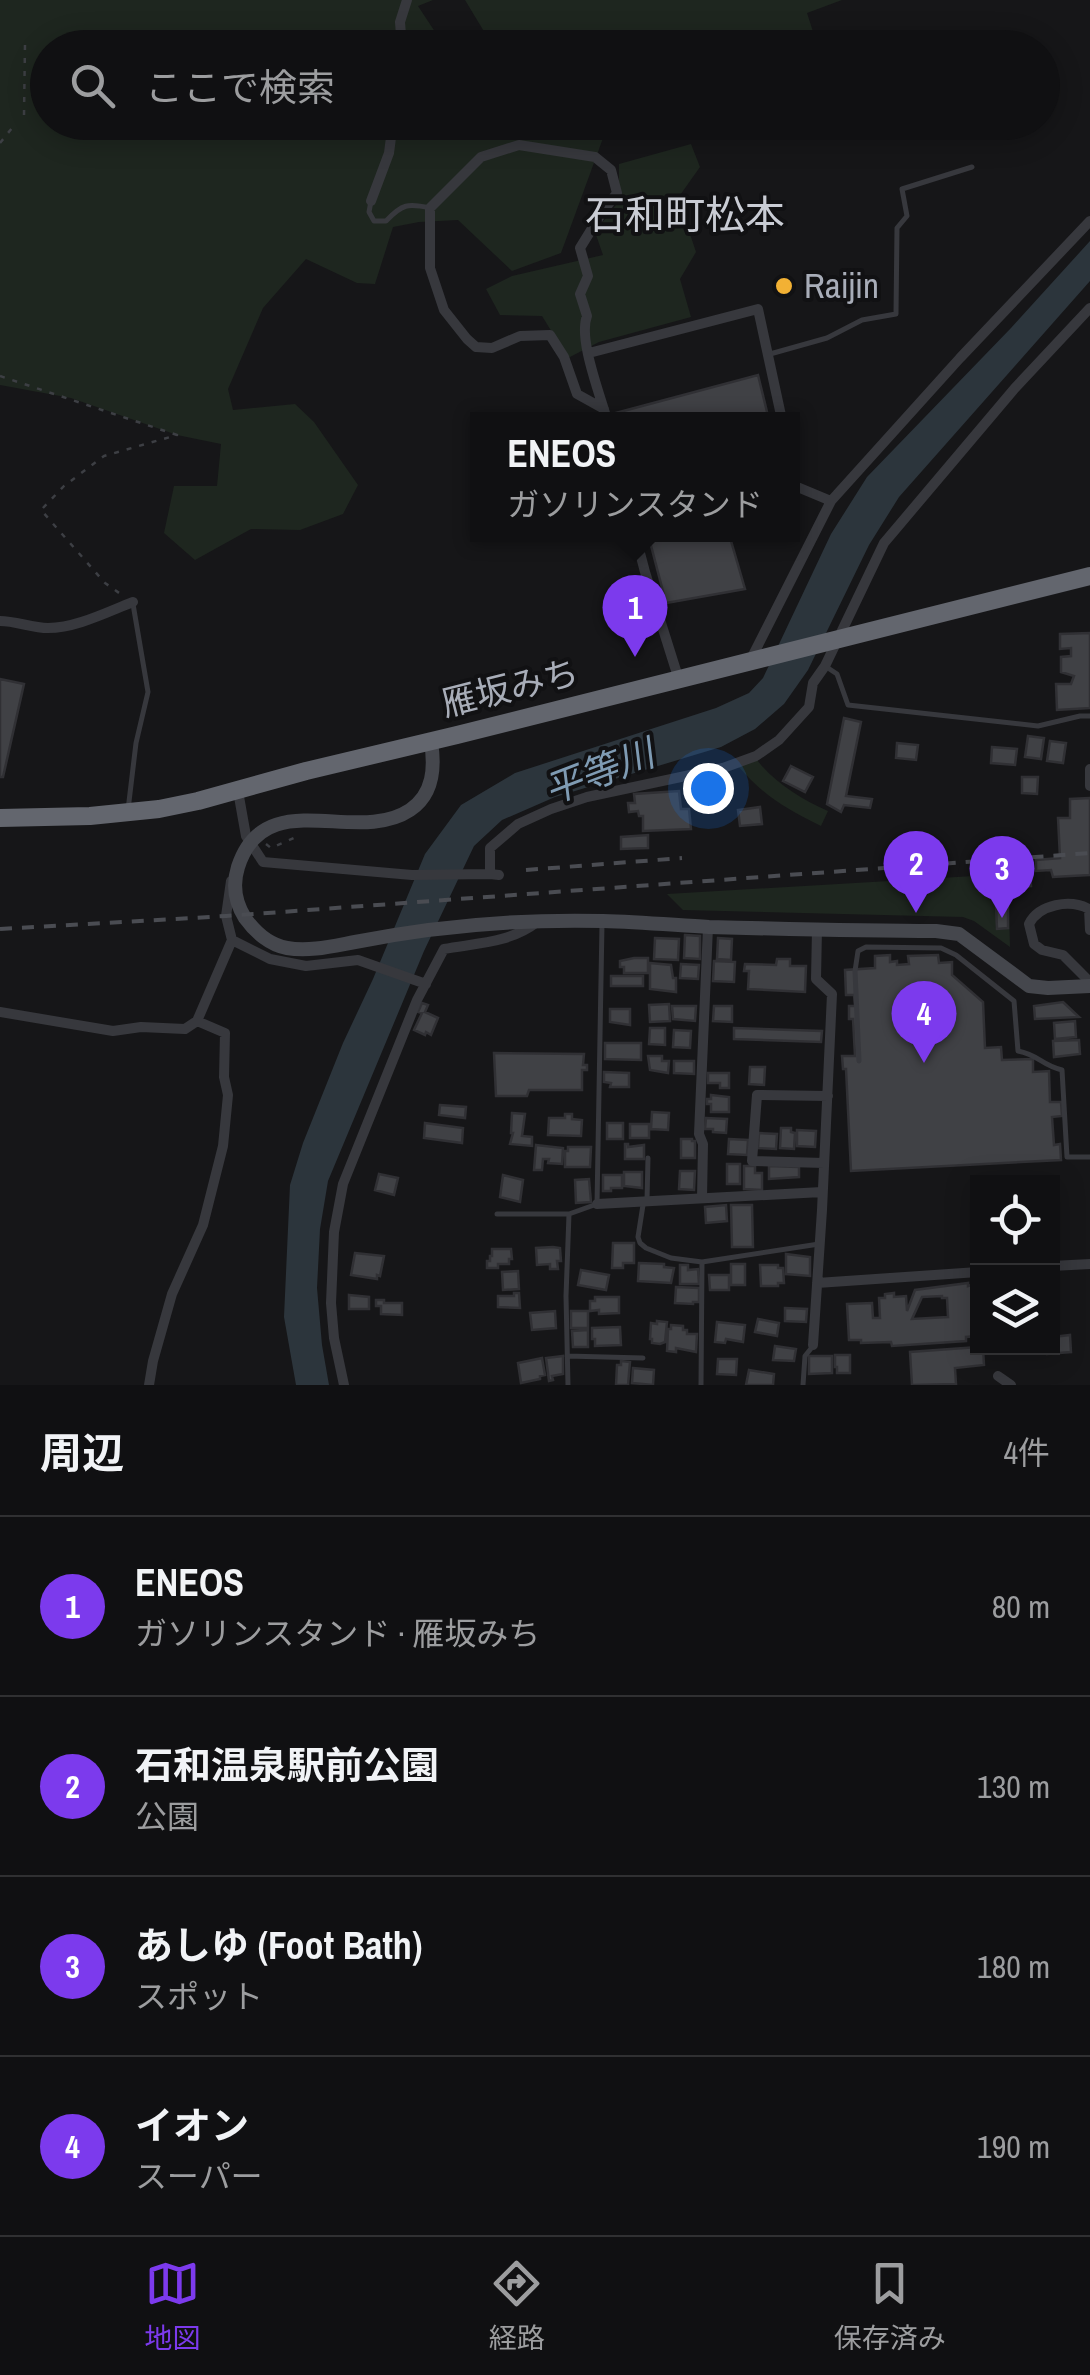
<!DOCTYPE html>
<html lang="ja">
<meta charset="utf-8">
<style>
:root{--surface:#101012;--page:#19191b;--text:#f1f3f6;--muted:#9c9d9f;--line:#303032;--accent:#7c3aed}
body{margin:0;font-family:"Archivo Narrow","Noto Sans JP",sans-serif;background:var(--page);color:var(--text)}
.controls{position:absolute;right:30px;bottom:30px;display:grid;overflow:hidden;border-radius:0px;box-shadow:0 5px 25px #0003}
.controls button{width:90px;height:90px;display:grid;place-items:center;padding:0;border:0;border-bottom:2px solid var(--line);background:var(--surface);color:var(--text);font:50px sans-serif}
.you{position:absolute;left:708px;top:788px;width:35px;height:35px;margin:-25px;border:8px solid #fff;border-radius:50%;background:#1a73e8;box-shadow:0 0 0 15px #1a73e833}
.badge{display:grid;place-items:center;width:65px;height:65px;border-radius:50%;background:var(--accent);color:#fff;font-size:32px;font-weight:700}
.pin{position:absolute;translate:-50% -82px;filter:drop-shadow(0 2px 5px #0008)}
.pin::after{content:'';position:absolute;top:52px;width:35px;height:30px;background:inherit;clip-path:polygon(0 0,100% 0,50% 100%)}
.popup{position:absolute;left:470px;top:412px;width:330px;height:130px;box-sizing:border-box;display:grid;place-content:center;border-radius:0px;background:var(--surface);filter:drop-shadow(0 2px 8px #0005);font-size:32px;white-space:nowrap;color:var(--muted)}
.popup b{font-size:38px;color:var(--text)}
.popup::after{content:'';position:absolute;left:50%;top:100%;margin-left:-20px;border:20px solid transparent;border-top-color:var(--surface)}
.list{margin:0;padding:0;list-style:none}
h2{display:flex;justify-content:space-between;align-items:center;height:130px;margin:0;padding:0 40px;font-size:42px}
h2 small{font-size:32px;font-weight:400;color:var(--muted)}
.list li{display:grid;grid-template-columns:65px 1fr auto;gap:30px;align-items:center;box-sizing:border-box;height:180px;padding:0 40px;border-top:2px solid var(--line)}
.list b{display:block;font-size:38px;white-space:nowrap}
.list p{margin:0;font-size:32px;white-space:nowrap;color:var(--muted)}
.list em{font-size:32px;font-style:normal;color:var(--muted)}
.icon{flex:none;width:55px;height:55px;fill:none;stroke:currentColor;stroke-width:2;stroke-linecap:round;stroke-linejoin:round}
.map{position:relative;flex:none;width:1090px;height:1385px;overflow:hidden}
.search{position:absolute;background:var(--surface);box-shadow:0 5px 25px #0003;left:30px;right:30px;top:30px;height:110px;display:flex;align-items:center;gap:25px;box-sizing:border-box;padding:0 35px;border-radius:55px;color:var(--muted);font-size:38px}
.sheet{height:850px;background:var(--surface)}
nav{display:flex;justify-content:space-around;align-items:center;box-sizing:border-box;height:140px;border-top:2px solid var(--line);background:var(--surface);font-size:28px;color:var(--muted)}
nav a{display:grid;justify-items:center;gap:5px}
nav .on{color:var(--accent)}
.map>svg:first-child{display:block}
.green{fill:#1e261f}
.water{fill:#2c353c}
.building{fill:#404145;stroke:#303034;stroke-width:2.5;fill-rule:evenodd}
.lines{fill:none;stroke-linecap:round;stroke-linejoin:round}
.path{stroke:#3d3f44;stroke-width:2.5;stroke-dasharray:5 8;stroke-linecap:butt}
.lane{stroke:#37383d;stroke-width:5}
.street{stroke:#37383d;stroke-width:10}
.secondary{stroke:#45474d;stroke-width:14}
.highway{stroke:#63666e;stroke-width:18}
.rail{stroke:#4a4c52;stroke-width:4;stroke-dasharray:12 10;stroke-linecap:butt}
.poi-dot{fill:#f2b134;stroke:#111113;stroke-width:4}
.labels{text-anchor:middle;stroke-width:8;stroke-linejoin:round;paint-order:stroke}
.poi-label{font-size:35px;fill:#a8adb8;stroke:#111113;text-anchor:start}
.street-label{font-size:35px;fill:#a8adb8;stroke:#111113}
.water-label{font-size:38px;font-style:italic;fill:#7f9bb3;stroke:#111113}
.quarter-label{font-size:40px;fill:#c9ccd4;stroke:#111113}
</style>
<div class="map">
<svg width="1090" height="1385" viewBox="0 0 1090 1385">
<rect width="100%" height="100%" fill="#161618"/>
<path class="green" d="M0,0H433L418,6L445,47L48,48V122H605L606,130L561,253L512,271L458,220L419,222L393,227L375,284L357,283L306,259L263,308L228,389L233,410L295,404L314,422L358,485L343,514L300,530L251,529L195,560L164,533L174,486H217L221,444L177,435L71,398L0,385Z
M465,0H842L807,13L818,47H721L717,37L683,48H494Z
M691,144L700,167L678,198L696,252L680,279L691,317L599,342L568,358L542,316L500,315L486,289L512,276L603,255L595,232L619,201V164Z
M757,760C775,783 801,799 828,811L821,826C785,808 765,797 738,766Z
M1008,874L1010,947L974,921L963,917L683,910L667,894Z"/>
<path class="water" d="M1090,241V281L899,497L869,545L808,670L784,704L755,729L721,747L555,797L502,820L474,846L424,951L328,1181L320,1229L317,1288L322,1345L329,1385H296L284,1317L290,1185L303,1143L343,1043L373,979L425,854L461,805L515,773L716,708L749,693L763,678L831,534L867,477L1011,328Z"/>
<path class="building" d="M758,375L769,420H618L616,413Z
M648,534H729L745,589L666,603Z
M1090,633V708L1057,710L1056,684H1071L1074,676L1061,672V657L1071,656V648L1060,649V634Z
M0,679L24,684L3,777H0Z
M844,718L861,722L846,796L872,799L870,808L844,805L841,812L827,804Z
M1028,736L1044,738L1041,759L1025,757Z
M1050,741L1066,743L1063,763L1047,761Z
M897,743L918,745L916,760L896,758Z
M992,747L1017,749L1015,765L991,763Z
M791,766L813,777L805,792L783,781Z
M1022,777H1038L1037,794L1022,793Z
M679,791L681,809H689L691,829L643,831V816H639L638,811L629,812L628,803H635L634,794Z
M1090,798V875L1053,877L1051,870L1036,871V860L1060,858L1058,818H1070V799Z
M760,807L762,824L740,826L738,810Z
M648,835V848L621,849V837Z
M1030,866L1031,886L1007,887L1006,867Z
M996,905H1008V928L997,929Z
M685,935L700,936V959L684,958Z
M655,938L679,939L678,960L654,959Z
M718,938L732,939L731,960L717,959Z
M890,955V962L897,961V965L909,964L908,956L938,955L939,963L952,962V975L983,1002L985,1048L1001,1047L1002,1060L1033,1059V1072L1049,1071L1050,1102H1061L1062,1116L1052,1117L1054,1145L1060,1144L1061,1160L851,1171L846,1069H843L842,1056H855L853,1019H849V1006H855L854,995H846L845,970L875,968V956Z
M634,958H648V973H624V967H620V961Z
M777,959H790V966H806L805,992L748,989L749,971H744L745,964L776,965Z
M714,961L735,962L734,982L713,981Z
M650,963L671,965L673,978H676V992L650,989Z
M681,964L699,965L698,979L680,978Z
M611,976H643V986H611Z
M1063,1002L1079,1017L1035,1019L1034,1006Z
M422,1003L428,1005L425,1012L438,1018L431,1035L426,1032L425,1035L414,1030L422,1013L418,1012Z
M669,1004L670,1021L650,1022L649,1005Z
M672,1006H696L695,1021L673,1019Z
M714,1006H732V1022L713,1021Z
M610,1009H630V1025L610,1022Z
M1075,1021L1076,1037L1055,1039L1054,1023Z
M650,1028H665V1045L649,1044Z
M734,1028L822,1031L821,1042L734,1039Z
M674,1030L691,1031L690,1048L673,1047Z
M1079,1040L1080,1054L1054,1057L1053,1041Z
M605,1043H641V1060L605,1059Z
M494,1053L584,1054L583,1065H587V1070H582V1090H529L527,1096H496Z
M648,1056H662V1061H669L668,1073L650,1070Z
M674,1061H694V1074L674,1073Z
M750,1067H765L764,1085L749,1084Z
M604,1072L629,1073V1087H610L611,1083L604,1082Z
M708,1073H729V1088H720V1083H708Z
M711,1095L729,1097V1112H711V1104H707V1099H711Z
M440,1105L466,1107L465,1118L439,1115Z
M652,1112L669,1113L668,1130L651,1129Z
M512,1113L525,1114L522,1136L532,1137V1146L510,1144L513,1133H511Z
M565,1114H572V1119L582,1120L581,1136L548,1135L549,1118H565Z
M706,1118L727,1119L726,1133L713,1132V1129H705Z
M425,1123L463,1128L462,1143L424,1138Z
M607,1123H623V1139H607Z
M630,1124H649V1138H630Z
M781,1128H791V1132L795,1133L794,1149L780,1148Z
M797,1130L816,1131L815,1147L797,1146Z
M759,1133L777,1134L776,1149L758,1148Z
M681,1139H692V1141H695V1158H681Z
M729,1139L748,1140L747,1155L728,1154Z
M625,1144H628V1147L644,1145V1159H625Z
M536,1145L563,1148L562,1164L548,1163L549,1159H543L542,1170H534Z
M568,1147H591L590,1167H565V1151H568Z
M727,1164H740V1184H727Z
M744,1166H755V1173H762V1190L744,1189Z
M769,1166L799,1167V1177L769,1179Z
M680,1171H695L694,1190L679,1189Z
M624,1172H642V1188L624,1186Z
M379,1174L398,1178L394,1195L375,1190Z
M503,1175L523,1180L520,1202L500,1197Z
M603,1175H622V1188H611V1191H603Z
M589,1179L591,1202L576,1203L575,1180Z
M726,1205L727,1221L706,1223L705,1207Z
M731,1205H752L753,1247H732Z
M613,1243H634V1263H623V1268H612Z
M553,1247L560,1248L561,1261H557L558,1269H550V1264L537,1265L536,1248Z
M492,1249H511L512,1259H509V1264H498V1268H487V1261H490V1256H492Z
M355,1253L384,1256L380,1276L377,1275V1279L351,1275Z
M786,1254L810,1257V1276L786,1274Z
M639,1263L664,1264V1267L674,1268L671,1283L638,1281Z
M731,1264H745V1285H731Z
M680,1265H688V1270L698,1269L699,1284H680Z
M760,1265H778V1268H783L784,1283H778V1286H761Z
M581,1270L609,1275L606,1290L578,1285Z
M518,1271L519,1289L503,1290L502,1272Z
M709,1275H729V1290H710Z
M968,1283V1286L978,1283V1336L966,1337V1341L892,1346L891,1342L861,1343V1340H849L847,1304L872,1303L873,1318H880L879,1298H885V1294L894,1293V1297L906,1296L907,1311L915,1290ZM942,1296V1298H947L948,1317L912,1319L922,1297Z
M676,1287L699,1288V1302H693V1304L675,1303Z
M514,1293H519L520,1308L498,1307V1296H514Z
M349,1295L369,1297V1309H349Z
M595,1297H619V1313L599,1314V1310L590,1311V1301H595Z
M376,1300H384V1303H402V1315L381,1314V1306H376Z
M785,1308L807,1309L806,1322L785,1321Z
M555,1311L556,1328L532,1330L530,1313Z
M571,1311H588V1328H571Z
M758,1319L779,1323L777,1336L755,1332Z
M657,1321L667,1322L665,1342L660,1344L652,1343V1339H650L651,1323L657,1324Z
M717,1322L745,1325L743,1342L726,1339L725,1343L715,1342Z
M671,1325L683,1326V1330H687V1334H697L696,1352L676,1348V1352L667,1351L668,1329H671Z
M620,1327L621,1345L595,1346V1339H592V1328Z
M588,1330V1347H573L572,1331Z
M1070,1335L1071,1352L1047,1354L1046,1348H1052V1337Z
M775,1346L796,1349L794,1361L773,1360Z
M978,1347L983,1348L984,1365L955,1368L956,1384L912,1385L910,1352Z
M835,1355H850V1373H837V1367H835Z
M563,1356V1374L552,1376L553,1380L549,1381L546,1358Z
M809,1356H832V1373L809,1374Z
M542,1358L545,1375L540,1376V1379L521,1383L518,1363Z
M718,1359H737L736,1375L717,1374Z
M621,1361L630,1362L628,1385H616L617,1365H621Z
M633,1368L654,1370L653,1385L632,1383Z
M749,1370L774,1374L773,1385H746Z"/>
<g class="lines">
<path class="path" d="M24,115L25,44
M0,143L12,128
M0,376L177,435L104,456L64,486L41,510L105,583L122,595
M266,844L271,848L296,837"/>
<path class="lane" d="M371,201L369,212L374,221H386C402,204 408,203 430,208
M770,354L827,338L862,320L896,314L897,228L907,216L902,189L972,167
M825,666L837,674L848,705L1038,726L1080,716H1090
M128,810L136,743L148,692L133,604
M859,1061L855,971L858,951L866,947L941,948L956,955L1014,1001L1018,1051C1039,1055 1041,1065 1062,1070L1067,1157H1090
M647,1200L648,1158
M643,1205L638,1237L640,1243L646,1248L671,1258L702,1262L819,1244
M497,1214H569
M567,1356L643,1358
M568,1385L566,1296L569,1214L597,1204L602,924
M701,1385L702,1262
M803,1385L805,1356L813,1346"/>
<path class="street" d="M402,48L400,22L407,0
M371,201L389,153L393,122
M589,353L758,309L782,420
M604,409L577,394L564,357L550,335L520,336L492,348L476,347L467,339L444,310L430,268V208L481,157L519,145L595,157L611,170L617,193L601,214L580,248L588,276L580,294L587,316C578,339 600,394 607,420
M792,473L795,486L831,501
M635,534L645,572L679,680
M0,621C16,621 32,628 48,628C76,628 107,612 133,602
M750,661L831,501L960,358L1090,221
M1090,769V786
M238,791L246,836L263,862L412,875L490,874L499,875
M490,874V848L518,824L551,809L587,797L723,768L756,756L779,740L809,707L813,683L825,666L884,543L1015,388L1090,308
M231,881L226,916L232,940L270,959L306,966L358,960L426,984
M1090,930L1089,909C1070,899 1039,904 1029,924L1034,944L1042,950L1063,955L1090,982
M0,1012L113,1031L141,1027L185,1029L197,1021L232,940
M824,1163L752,1161L757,1095L828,1096
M702,1198L703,1144L699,1134L708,927
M597,1204L822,1192
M1052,1266L1090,1264
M817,1283L978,1272
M813,1345L822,1210L832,994L816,979L817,929
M998,1376L1011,1385
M149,1385L153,1361L172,1294L203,1225L223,1146L228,1095L224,1077L225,1033L197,1021
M344,1385L334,1338L331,1303L334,1232L343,1184L417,1000L444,949C477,943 510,943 537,922"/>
<path class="secondary" d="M431,742C435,767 434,794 410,810C356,846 265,783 238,867C232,886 235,902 245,918C255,932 270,945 287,948C309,952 333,946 355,942C436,926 520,919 603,921C639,922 674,925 709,927C785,929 861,931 936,931L959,934L1029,986L1048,988L1090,986"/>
<path class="highway" d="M0,818L90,816L159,809L198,801L306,771L457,735L1090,576"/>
<path class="rail" d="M526,870L682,858
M0,929L226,916L1090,853"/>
</g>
<circle class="poi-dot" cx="784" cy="286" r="10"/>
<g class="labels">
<g class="poi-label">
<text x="804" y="298">Raijin</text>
</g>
<g class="street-label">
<text transform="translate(510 688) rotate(-14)" y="12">雁坂みち</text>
</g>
<g class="water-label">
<text transform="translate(599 772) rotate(-21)" y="13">平等川</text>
</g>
<g class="quarter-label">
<text x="685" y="229">石和町松本</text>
</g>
</g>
</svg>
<div class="controls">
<button><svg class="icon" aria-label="locate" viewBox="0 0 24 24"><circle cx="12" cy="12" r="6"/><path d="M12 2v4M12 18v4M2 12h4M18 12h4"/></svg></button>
<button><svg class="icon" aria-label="layers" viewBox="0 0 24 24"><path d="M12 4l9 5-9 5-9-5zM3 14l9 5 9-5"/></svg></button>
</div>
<div class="you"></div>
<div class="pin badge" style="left:635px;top:657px">1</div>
<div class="popup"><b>ENEOS</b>ガソリンスタンド</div>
<div class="pin badge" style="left:916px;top:913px">2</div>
<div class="pin badge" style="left:1002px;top:918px">3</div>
<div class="pin badge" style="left:924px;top:1063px">4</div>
<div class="search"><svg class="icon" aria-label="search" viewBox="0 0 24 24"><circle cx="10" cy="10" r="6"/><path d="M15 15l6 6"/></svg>ここで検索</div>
</div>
<section class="sheet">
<h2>周辺<small>4件</small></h2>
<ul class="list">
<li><span class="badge">1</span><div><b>ENEOS</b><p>ガソリンスタンド · 雁坂みち</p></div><em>80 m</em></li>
<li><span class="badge">2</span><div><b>石和温泉駅前公園</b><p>公園</p></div><em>130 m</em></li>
<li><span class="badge">3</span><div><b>あしゆ (Foot Bath)</b><p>スポット</p></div><em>180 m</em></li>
<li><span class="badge">4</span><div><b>イオン</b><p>スーパー</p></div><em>190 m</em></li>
</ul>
</section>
<nav>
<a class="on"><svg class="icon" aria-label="map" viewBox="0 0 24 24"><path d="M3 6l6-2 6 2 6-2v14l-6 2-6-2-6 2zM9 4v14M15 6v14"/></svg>地図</a>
<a><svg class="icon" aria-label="directions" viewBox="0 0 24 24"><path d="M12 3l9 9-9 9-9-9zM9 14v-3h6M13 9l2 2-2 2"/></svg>経路</a>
<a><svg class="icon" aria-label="saved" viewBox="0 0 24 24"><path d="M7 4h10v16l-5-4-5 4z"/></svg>保存済み</a>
</nav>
